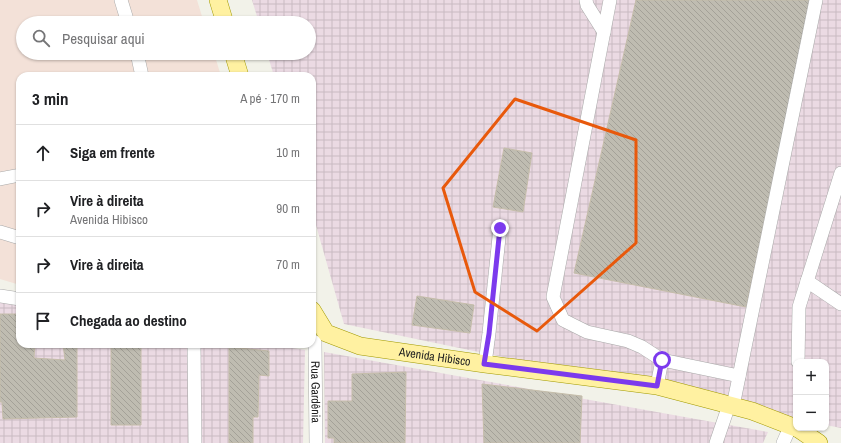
<!DOCTYPE html>
<html lang="pt">
<meta charset="utf-8">
<style>
:root{--surface:#fff;--page:#f6f6f6;--text:#202124;--muted:#757577;--line:#e0e0e0}
body{margin:0;font-family:"Archivo Narrow",sans-serif;background:var(--page);color:var(--text)}
.controls{position:absolute;right:12px;bottom:12px;display:grid;overflow:hidden;border-radius:8px;box-shadow:0 1px 3px #0004}
.controls button{width:36px;height:36px;display:grid;place-items:center;padding:0;border:0;border-bottom:1px solid var(--line);background:var(--surface);color:var(--text);font:20px sans-serif}
.stop{position:absolute;width:12px;height:12px;margin:-9px;border:3px solid #7c3aed;border-radius:50%;background:#fff}
.stop.end{background:#7c3aed;border-color:#fff;box-shadow:0 1px 4px #0008}
.list{margin:0;padding:0;list-style:none}
h2{display:flex;justify-content:space-between;align-items:center;height:52px;margin:0;padding:0 16px;font-size:17px}
h2 small{font-size:13px;font-weight:400;color:var(--muted)}
.list li{display:grid;grid-template-columns:26px 1fr auto;gap:12px;align-items:center;box-sizing:border-box;height:56px;padding:0 16px;border-top:1px solid var(--line)}
.list b{display:block;font-size:15px;white-space:nowrap}
.list p{margin:0;font-size:13px;white-space:nowrap;color:var(--muted)}
.list em{font-size:13px;font-style:normal;color:var(--muted)}
.icon{flex:none;width:22px;height:22px;fill:none;stroke:currentColor;stroke-width:2;stroke-linecap:round;stroke-linejoin:round}
.map{position:relative;flex:none;width:841px;height:443px;overflow:hidden}
.search{position:absolute;background:var(--surface);box-shadow:0 1px 3px #0004;left:16px;top:16px;width:300px;height:44px;display:flex;align-items:center;gap:10px;box-sizing:border-box;padding:0 14px;border-radius:22px;color:var(--muted);font-size:15px}
.panel{position:absolute;background:var(--surface);box-shadow:0 1px 3px #0004;left:16px;top:72px;width:300px;height:276px;border-radius:12px}
.map>svg:first-child{display:block}
.commercial{fill:#f3e1d8}
.industrial{fill:url(#industrial-grid)}
.building{fill:url(#building-back-hatch);stroke:#c5bdaa}
.lines{fill:none;stroke-linecap:round;stroke-linejoin:round}
.minor-casing{stroke:#a9a9a9;stroke-width:14}
.major-casing{stroke:#a09900;stroke-width:18}
.minor{stroke:#fff;stroke-width:13}
.major{stroke:#fff1a1;stroke-width:17}
.route{stroke:#7c3aed;stroke-width:5}
.marked{fill:none;stroke:#e8590c;stroke-width:3;stroke-linejoin:round}
.labels{text-anchor:middle;stroke-width:4;stroke-linejoin:round;paint-order:stroke}
.street-label{font-size:12px;fill:#222;stroke:#fff}
</style>
<div class="map">
<svg width="841" height="443" viewBox="0 0 841 443">
<defs>
<pattern id="industrial-grid" width="8" height="8" patternUnits="userSpaceOnUse"><rect width="8" height="8" fill="#ebdae3"/><path d="M0 4h8M4 0v8" fill="none" stroke="#c9bbc2"/></pattern>
<pattern id="building-back-hatch" width="6" height="6" patternUnits="userSpaceOnUse"><rect width="6" height="6" fill="#bfbcb1"/><path d="M-1 5l2 2M0 0l6 6M5-1l2 2" fill="none" stroke="#a4a198"/></pattern>
</defs>
<rect width="100%" height="100%" fill="#f2f2e9"/>
<path class="commercial" d="M0,0H197L204,23H23V53H214L221,76H20V285L0,279Z"/>
<path class="industrial" d="M252,0H841V428L826,425V362H796V418L344,324L312,211V76H274L267,53H309V23H259Z
M0,301L20,304V344H267L305,350L303,443H0Z
M324,352L768,432L763,443H325Z"/>
<path class="building" d="M636,0H811L746,307L574,273Z
M504,148L532,153L523,212L493,207Z
M417,296L474,305L470,333L412,325Z
M0,314H20V344H35L34,358L65,360L63,344H77V417L3,419L2,402H0Z
M111,344H141V425H111Z
M229,347L269,351V376L259,375L258,417H253V443H229Z
M406,372L405,443H334V438H328V401H352V374Z
M482,384L582,396L580,443H484Z"/>
<g class="lines">
<g class="minor-casing">
<g id="minor">
<path d="M121,0L128,23"/>
<path d="M586,0L587,5L604,32"/>
<path d="M610,0L553,297L563,320L587,332L628,341L642,347L662,360L739,376"/>
<path d="M137,53L142,76"/>
<path d="M0,179L20,175"/>
<path d="M0,232L20,238"/>
<path d="M807,281L841,304"/>
<path d="M0,296L20,299"/>
<path id="s1" d="M315,342L316,443"/>
<path d="M194,344L195,443"/>
<path d="M798,362L799,307L841,173"/>
<path d="M485,364L489,333L500,228"/>
<path d="M657,386L662,360"/>
<path d="M733,406L816,0"/>
<path d="M716,443L729,405"/>
<path d="M783,443L791,425"/>
</g>
</g>
<g class="major-casing">
<g id="major">
<path d="M218,0L225,23"/>
<path d="M233,53L240,76"/>
<path id="s2" d="M312,310L326,333L360,346L485,364L657,386L752,411L796,428"/>
<path d="M797,428L819,443"/>
</g>
</g>
<use href="#minor" class="minor"/>
<use href="#major" class="major"/>
</g>
<g class="lines">
<path class="route" d="M500,228L489,334L484,364L657,386L662,360"/>
</g>
<path class="marked" d="M515,99L636,140V243L537,331L475,292L443,188Z"/>
<g class="labels">
<g class="street-label">
<text dy="4" stroke="none"><textPath href="#s2" startOffset="139">Avenida Hibisco</textPath></text>
<text dy="4" stroke="none"><textPath href="#s1" startOffset="50">Rua Gardênia</textPath></text>
</g>
</g>
</svg>
<div class="controls">
<button>+</button>
<button>−</button>
</div>
<div class="stop" style="left:662px;top:360px"></div>
<div class="stop end" style="left:500px;top:228px"></div>
<div class="search"><svg class="icon" aria-label="search" viewBox="0 0 24 24"><circle cx="10" cy="10" r="6"/><path d="M15 15l6 6"/></svg>Pesquisar aqui</div>
<section class="panel">
<h2>3 min<small>A pé · 170 m</small></h2>
<ul class="list">
<li><svg class="icon" aria-label="ahead" viewBox="0 0 24 24"><path d="M12 20V5M6 11l6-6 6 6"/></svg><div><b>Siga em frente</b></div><em>10 m</em></li>
<li><svg class="icon" aria-label="right" viewBox="0 0 24 24"><path d="M7 20v-9h11M14 6l5 5-5 5"/></svg><div><b>Vire à direita</b><p>Avenida Hibisco</p></div><em>90 m</em></li>
<li><svg class="icon" aria-label="right" viewBox="0 0 24 24"><path d="M7 20v-9h11M14 6l5 5-5 5"/></svg><div><b>Vire à direita</b></div><em>70 m</em></li>
<li><svg class="icon" aria-label="arrive" viewBox="0 0 24 24"><path d="M6 21V4h12l-3 4 3 4H6"/></svg><div><b>Chegada ao destino</b></div></li>
</ul>
</section>
</div>
